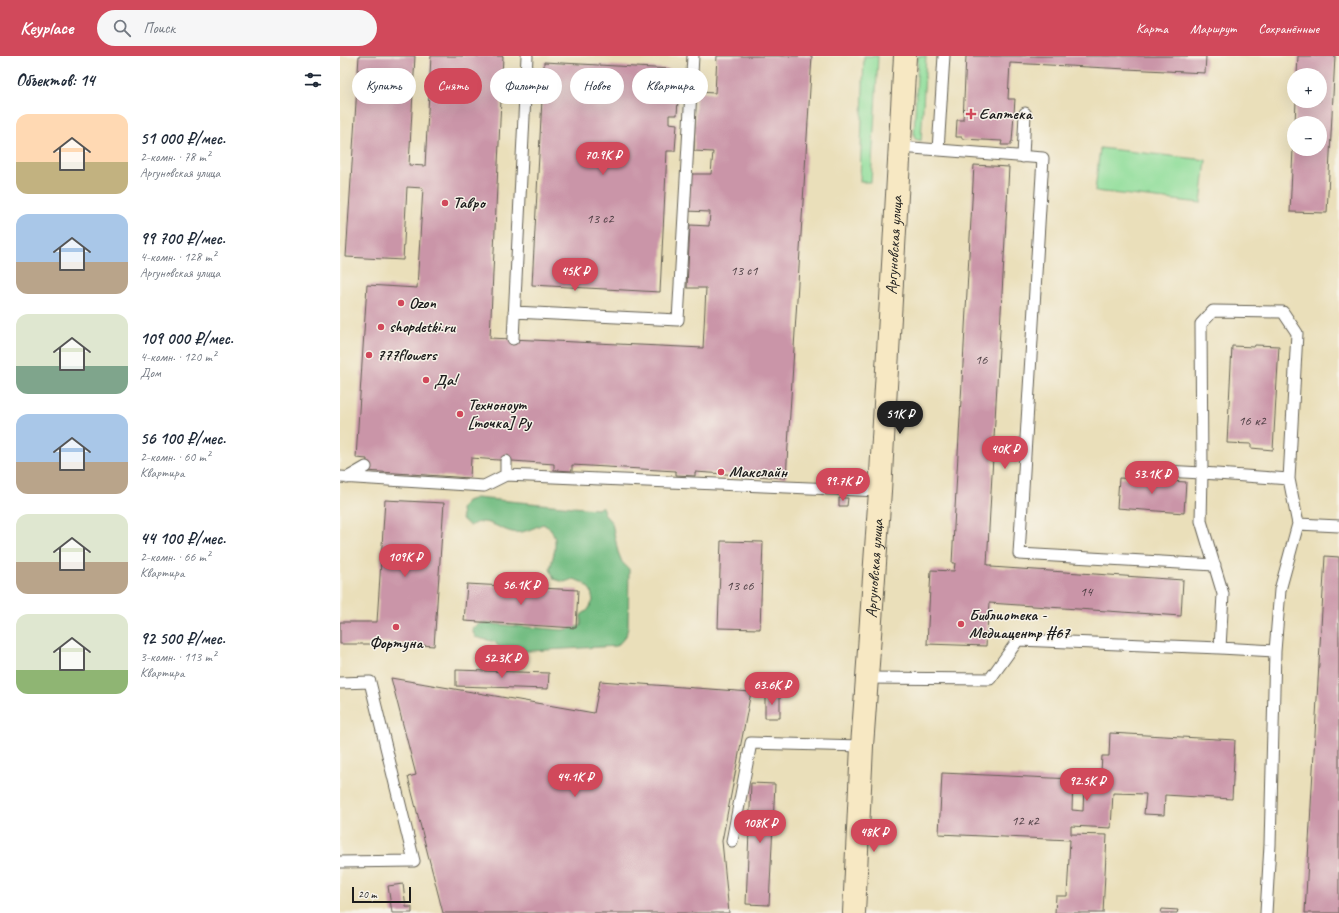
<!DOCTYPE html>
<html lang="ru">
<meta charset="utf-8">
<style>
body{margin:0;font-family:Caveat,sans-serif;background:#f6f6f7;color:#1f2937;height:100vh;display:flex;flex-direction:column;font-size:15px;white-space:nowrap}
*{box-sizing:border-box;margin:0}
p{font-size:13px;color:#747a83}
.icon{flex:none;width:22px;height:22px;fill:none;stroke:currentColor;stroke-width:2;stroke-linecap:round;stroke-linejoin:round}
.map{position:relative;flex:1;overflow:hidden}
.panel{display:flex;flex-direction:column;background:#fff;width:340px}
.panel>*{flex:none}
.hud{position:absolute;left:12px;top:12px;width:380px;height:36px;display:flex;gap:8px}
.controls{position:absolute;left:947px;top:12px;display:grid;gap:8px}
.controls a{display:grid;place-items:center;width:40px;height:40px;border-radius:50%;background:#fff;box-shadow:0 4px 16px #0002;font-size:20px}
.scale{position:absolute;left:12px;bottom:10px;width:59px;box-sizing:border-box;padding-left:4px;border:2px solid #1c1c1c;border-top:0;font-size:11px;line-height:14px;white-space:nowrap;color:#1c1c1c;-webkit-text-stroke:3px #f7f3e8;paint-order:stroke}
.price{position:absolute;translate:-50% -34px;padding:0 9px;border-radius:14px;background:#d1495b;color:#fff;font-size:13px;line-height:26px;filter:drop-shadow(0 1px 2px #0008)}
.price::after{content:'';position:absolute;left:50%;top:24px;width:12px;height:9px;margin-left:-6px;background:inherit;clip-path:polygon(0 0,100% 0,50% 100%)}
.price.on{background:#222;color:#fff}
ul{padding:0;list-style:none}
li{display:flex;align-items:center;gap:12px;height:100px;padding:0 16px}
li span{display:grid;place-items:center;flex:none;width:112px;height:80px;border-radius:12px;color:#555}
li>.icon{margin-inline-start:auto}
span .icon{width:48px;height:48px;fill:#fffc;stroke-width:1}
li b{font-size:17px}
h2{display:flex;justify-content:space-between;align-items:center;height:48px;padding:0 16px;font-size:17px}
.tag{padding:0 14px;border-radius:18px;background:#fff;box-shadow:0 4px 16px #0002;font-size:14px;line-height:36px}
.tag.on{background:#d1495b;color:#fff}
header{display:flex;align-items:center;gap:24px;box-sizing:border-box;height:56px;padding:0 20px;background:#d1495b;color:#fff}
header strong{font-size:19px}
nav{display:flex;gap:22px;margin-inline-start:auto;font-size:14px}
.search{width:280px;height:36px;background:#f6f6f7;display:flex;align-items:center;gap:10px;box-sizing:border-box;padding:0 14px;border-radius:22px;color:#747a83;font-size:15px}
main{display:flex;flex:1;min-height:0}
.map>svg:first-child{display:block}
.green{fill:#92de9b;stroke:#577d5c}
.forest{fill:#75bd83;stroke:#486c50}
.building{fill:#ca95a8}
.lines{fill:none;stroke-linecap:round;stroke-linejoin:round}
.lane-casing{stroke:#646053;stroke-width:13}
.secondary-casing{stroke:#646053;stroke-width:24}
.lane{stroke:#fff;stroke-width:11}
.secondary{stroke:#f7e8c3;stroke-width:22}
.poi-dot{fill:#d1495b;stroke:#f7f3e8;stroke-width:1.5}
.labels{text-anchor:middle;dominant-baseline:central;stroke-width:3;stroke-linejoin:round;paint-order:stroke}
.number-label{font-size:14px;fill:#483a3f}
.poi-label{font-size:16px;font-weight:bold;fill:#1c1c1c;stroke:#f7f3e8;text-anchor:start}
.street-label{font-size:16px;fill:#1c1c1c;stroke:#f7f3e8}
</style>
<header>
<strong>Keyplace</strong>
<div class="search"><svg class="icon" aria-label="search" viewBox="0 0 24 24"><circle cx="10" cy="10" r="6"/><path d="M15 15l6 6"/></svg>Поиск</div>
<nav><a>Карта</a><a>Маршрут</a><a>Сохранённые</a></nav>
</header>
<main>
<section class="panel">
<h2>Объектов: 14<svg class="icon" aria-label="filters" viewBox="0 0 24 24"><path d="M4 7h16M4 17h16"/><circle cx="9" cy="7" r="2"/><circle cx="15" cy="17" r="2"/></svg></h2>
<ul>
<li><span style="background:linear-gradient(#ffd9b3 60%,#c2b280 0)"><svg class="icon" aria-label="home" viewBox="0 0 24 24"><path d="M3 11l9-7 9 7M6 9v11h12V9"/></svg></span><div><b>51 000 ₽/мес.</b><p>2-комн. · 78 m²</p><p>Аргуновская улица</p></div></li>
<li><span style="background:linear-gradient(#a9c7e8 60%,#b9a48a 0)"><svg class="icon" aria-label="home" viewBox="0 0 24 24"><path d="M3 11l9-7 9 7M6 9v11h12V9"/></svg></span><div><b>99 700 ₽/мес.</b><p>4-комн. · 128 m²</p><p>Аргуновская улица</p></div></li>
<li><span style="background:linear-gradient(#dfe7d0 65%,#7fa58c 0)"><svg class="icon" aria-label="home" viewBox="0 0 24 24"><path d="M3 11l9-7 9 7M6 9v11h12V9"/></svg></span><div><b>109 000 ₽/мес.</b><p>4-комн. · 120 m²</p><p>Дом</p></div></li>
<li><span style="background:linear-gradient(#a9c7e8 60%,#b9a48a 0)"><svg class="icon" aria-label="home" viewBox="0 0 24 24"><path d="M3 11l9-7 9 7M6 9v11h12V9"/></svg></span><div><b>56 100 ₽/мес.</b><p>2-комн. · 60 m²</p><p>Квартира</p></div></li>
<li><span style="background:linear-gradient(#dfe7d0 60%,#b9a48a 0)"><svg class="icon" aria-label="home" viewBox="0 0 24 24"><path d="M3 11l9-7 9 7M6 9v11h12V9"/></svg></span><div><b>44 100 ₽/мес.</b><p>2-комн. · 66 m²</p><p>Квартира</p></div></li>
<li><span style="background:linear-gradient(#dfe7d0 70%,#8fb573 0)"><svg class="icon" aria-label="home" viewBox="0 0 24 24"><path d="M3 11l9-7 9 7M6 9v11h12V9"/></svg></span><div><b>92 500 ₽/мес.</b><p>3-комн. · 113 m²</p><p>Квартира</p></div></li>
</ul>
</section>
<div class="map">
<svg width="999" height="857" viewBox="0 0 999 857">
<rect width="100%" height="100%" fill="#f7f3e8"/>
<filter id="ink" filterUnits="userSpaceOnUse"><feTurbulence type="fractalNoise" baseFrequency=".025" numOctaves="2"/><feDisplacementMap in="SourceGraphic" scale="8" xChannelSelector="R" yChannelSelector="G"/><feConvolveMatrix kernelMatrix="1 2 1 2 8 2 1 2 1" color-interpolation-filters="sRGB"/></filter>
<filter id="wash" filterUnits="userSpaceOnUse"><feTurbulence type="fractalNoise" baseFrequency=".012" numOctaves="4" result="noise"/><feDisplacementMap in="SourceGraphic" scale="16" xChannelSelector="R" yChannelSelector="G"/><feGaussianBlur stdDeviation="0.9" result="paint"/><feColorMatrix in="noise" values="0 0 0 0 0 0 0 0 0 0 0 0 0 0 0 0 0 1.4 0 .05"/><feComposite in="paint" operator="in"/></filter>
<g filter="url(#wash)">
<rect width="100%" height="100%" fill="#eadfba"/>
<!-- green -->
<path class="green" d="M 524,0 L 538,0 L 531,126 L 520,126 Z
M 578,0 L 586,0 L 581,85 L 575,83 L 574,79 Z
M 760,92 L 866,104 L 861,147 L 755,135 Z"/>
<!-- forest -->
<path class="forest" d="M 136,442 L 244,452 L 258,453 L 262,450 L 265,459 L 272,467 L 278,496 L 282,506 L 289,513 L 288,571 L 286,580 L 277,590 L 189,595 L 161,594 L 155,586 L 135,581 L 132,572 L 141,567 L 223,574 L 241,570 L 241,559 L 248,554 L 253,545 L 251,535 L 244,527 L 234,523 L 224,526 L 214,523 L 210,513 L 215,493 L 215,483 L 211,473 L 203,468 C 193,472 183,478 172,476 C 156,472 146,460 130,470 L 122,463 L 121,453 L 127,445 Z"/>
<g id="blocks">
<!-- building -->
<path class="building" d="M 19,0 L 75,0 L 69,109 L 85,110 L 91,0 L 163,0 L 150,282 L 363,292 L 366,232 L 347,232 L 350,169 L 369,170 L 370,156 L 346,155 L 348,118 L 371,118 L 373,96 L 354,95 L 356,36 L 375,37 L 377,0 L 472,0 L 446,422 L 355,416 L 355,420 L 336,419 L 336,415 L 232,409 L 232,415 L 214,414 L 214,408 L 131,402 L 130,422 L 26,415 L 27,403 L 16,402 L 27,229 L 77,232 L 83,132 L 67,131 L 63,204 L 6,201 Z
M 626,0 L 866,0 L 865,17 L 670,7 L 668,43 L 675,43 L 672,86 L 671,86 L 671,89 L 661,89 L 662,85 L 622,83 L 622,81 L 616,81 L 617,64 L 623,64 Z
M 958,0 L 995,0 L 987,157 L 950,156 L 953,93 L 980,93 L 980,67 L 955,67 L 956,45 L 980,45 L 980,19 L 957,19 Z
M 204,6 L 331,13 L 331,29 L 339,30 L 337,59 L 329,59 L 329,67 L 337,68 L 335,95 L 327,95 L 320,236 L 192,229 Z
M 634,109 L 669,111 L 647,509 L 651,509 L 651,511 L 843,524 L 841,560 L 649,547 L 646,590 L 587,588 L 591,514 L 614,515 L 615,507 L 612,507 Z
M 915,289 L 939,290 L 933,394 L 911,392 L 911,388 L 887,387 L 892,290 L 914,291 Z
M 779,422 L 846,426 L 844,457 L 777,452 Z
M 499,442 L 508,442 L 507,450 L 499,450 Z
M 45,444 L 104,447 L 94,590 L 40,586 L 40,588 L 0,588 L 0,566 L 37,566 Z
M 381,485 L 423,486 L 420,573 L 378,572 Z
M 985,500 L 999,501 L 999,857 L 965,857 Z
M 127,528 L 238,534 L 236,572 L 124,565 Z
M 116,614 L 209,617 L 208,633 L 116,630 Z
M 51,622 L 254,657 L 260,625 L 411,636 L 382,785 L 389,857 L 103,857 L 68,721 L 76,719 Z
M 425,637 L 440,637 L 440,662 L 425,662 Z
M 770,677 L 895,684 L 892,743 L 825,739 L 824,759 L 804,758 L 806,738 L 773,737 L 771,772 L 731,770 L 731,778 L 767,779 L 763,857 L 715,857 L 716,840 L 727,840 L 730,784 L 599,778 L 602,717 L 733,723 L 732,754 L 743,755 L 744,730 L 760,731 L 762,700 L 769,700 Z
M 411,727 L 435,728 L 429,849 L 406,848 Z
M 63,828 L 66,851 L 72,851 L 72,857 L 52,857 L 48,830 Z
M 822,853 L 838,854 L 837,857 L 821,857 Z"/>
</g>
</g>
<g filter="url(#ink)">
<use href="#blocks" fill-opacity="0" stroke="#646053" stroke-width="1"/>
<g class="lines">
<defs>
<path id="lane" d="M 560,91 L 703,102 L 679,498 L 875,509
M 598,94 L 604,0
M 683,101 L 685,57
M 174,256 L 338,264 L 353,0
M 173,283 L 187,0
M 166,419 L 166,405
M 0,421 L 144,430 L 166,419 L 540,435
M 7,422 L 26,411
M 958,468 L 999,470
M 880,592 L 935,595
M 527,622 L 650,623 L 678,584 L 880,592 L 883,538 L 861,465 L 862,417 L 806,414
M 0,627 L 30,626 L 74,805 L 0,806
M 392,785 L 411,687 L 522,690
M 926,857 L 930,789 L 935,595 L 940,534 L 958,468 L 949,423 L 957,277 L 943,256 L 873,255 L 861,268 L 862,417 L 949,423"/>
<g id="secondary">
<path id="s1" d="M 514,857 L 522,690 L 527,622 L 540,435 L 565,0"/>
</g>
</defs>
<!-- lane casing -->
<use href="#lane" class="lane-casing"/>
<!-- secondary casing -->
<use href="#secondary" class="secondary-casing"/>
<!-- lane -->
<use href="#lane" class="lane"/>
<!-- secondary -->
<use href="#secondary" class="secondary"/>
</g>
</g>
<!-- markers -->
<g class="poi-dot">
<path d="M629 52h4v4h4v4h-4v4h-4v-4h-4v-4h4z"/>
<circle cx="105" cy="147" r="4"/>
<circle cx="61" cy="247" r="4"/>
<circle cx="41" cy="271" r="4"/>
<circle cx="29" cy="299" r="4"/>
<circle cx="86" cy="324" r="4"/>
<circle cx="120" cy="358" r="4"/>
<circle cx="381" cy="416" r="4"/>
<circle cx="621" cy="568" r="4"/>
<circle cx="56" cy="571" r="4"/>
</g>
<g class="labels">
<!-- number labels -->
<g class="number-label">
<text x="260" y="162">13 с2</text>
<text x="404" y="214">13 с1</text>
<text x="641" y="303">16</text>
<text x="912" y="364">16 к2</text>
<text x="400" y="529">13 с6</text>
<text x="746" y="535">14</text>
<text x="685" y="764">12 к2</text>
</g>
<!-- poi labels -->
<g class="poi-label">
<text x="639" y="58">Еаптека</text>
<text x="113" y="147">Тавро</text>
<text x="69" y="247">Ozon</text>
<text x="49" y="271">shopdetki.ru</text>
<text x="37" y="299">777flowers</text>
<text x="94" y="324">Да!</text>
<text x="128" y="349">Техноноут<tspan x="128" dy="18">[точка] Ру</tspan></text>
<text x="389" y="416">Макслайн</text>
<text x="629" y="559">Библиотека -<tspan x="629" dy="18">Медиацентр #67</tspan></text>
<text x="56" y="587" text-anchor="middle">Фортуна</text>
</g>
<!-- street labels -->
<g class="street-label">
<text stroke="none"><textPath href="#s1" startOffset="669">Аргуновская улица</textPath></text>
<text stroke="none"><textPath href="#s1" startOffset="345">Аргуновская улица</textPath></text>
</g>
</g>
</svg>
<div class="controls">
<a>+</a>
<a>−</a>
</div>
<div class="scale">20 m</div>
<b class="price" style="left:263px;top:120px">70.9K ₽</b>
<b class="price" style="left:235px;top:236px">45K ₽</b>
<b class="price on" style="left:560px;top:379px">51K ₽</b>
<b class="price" style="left:665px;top:414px">40K ₽</b>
<b class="price" style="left:812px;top:439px">53.1K ₽</b>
<b class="price" style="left:503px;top:446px">99.7K ₽</b>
<b class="price" style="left:65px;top:522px">109K ₽</b>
<b class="price" style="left:181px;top:550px">56.1K ₽</b>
<b class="price" style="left:162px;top:623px">52.3K ₽</b>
<b class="price" style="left:432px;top:650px">63.6K ₽</b>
<b class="price" style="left:235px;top:742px">44.1K ₽</b>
<b class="price" style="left:747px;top:746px">92.5K ₽</b>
<b class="price" style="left:420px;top:788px">108K ₽</b>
<b class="price" style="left:534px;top:797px">48K ₽</b>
<div class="hud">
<a class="tag">Купить</a>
<a class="tag on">Снять</a>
<a class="tag">Фильтры</a>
<a class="tag">Новое</a>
<a class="tag">Квартира</a>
</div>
</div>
</main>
